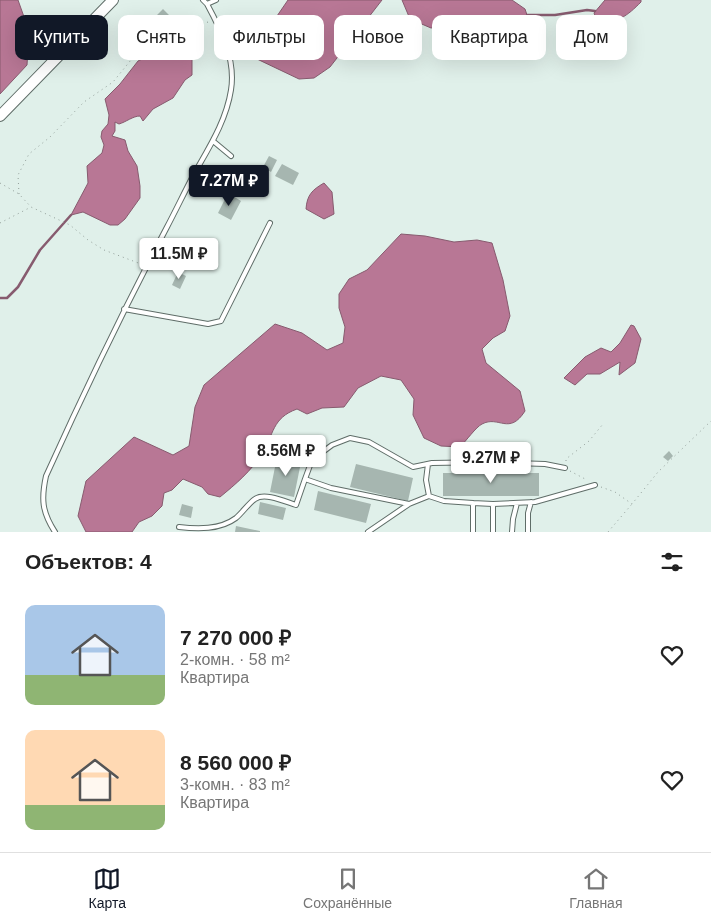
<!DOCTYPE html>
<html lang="ru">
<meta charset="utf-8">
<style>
body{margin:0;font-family:Arial,sans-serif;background:#f6f6f6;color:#222;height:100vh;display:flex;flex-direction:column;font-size:19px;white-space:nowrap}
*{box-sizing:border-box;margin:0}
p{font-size:16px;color:#767676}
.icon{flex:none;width:28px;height:28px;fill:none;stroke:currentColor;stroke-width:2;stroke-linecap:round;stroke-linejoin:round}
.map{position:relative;height:532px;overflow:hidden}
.drawer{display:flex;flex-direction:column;background:#fff;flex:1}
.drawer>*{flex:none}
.hud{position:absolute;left:15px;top:15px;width:681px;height:45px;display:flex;gap:10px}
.price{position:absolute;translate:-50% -42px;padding:0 11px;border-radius:5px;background:#fff;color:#222;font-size:16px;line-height:32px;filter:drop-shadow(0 1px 2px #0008)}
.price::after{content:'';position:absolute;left:50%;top:30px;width:15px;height:11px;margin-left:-8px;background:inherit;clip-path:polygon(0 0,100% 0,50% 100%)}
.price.current{background:#111827;color:#fff}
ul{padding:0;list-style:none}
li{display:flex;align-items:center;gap:15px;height:125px;padding:0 25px}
li span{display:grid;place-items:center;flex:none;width:140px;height:100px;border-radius:10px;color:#555}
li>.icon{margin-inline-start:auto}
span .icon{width:60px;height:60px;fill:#fffc;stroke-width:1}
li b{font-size:21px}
h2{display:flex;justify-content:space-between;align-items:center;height:60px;padding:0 25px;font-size:21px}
.tag{padding:0 18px;border-radius:10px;background:#fff;box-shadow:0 5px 20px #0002;font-size:18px;line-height:45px}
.tag.current{background:#111827;color:#fff}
.dock{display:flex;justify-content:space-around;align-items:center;height:70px;border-top:1px solid #e0e0e0;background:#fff;font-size:14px;color:#767676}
.dock a{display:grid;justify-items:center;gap:2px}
.dock .current{color:#111827}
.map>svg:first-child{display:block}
.water{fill:#b87795;stroke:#875b6f}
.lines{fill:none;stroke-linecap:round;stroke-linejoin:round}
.stream{stroke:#875b6f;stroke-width:2.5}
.building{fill:#a6b6b0}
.lane-casing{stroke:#5f6d68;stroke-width:6}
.secondary-casing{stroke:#5f6d68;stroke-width:12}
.path{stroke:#929e99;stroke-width:1;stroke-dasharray:1 4;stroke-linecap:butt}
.lane{stroke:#fff;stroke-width:4}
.secondary{stroke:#fff;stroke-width:10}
</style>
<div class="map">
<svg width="711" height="532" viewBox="0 0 711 532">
<rect width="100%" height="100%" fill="#e0f0ea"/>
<!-- water -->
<path class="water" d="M 0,0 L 18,0 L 29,31 L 27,65 L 0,94 Z
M 288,0 L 382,0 L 330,67 L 314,78 L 299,79 L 257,59 L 253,51 Z
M 402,0 L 512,0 L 525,9 L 527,15 L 521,20 L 520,25 C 498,34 494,26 476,16 L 453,24 L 431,28 L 410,19 Z
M 605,0 L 641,0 L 641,2 C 628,15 616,26 596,18 L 594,13 Z
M 172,45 L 184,49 L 192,56 L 192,75 L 185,80 L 173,98 L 153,109 L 143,121 L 140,116 C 133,116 126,122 119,124 L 115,122 L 115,131 L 112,136 L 125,140 L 128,151 L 137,166 L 140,186 L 140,198 L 125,219 L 118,225 L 110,225 L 83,212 L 71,215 L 88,183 L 87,166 L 102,153 L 104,145 L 101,137 L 102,131 L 108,124 L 109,115 L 105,99 L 120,84 L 138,61 Z
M 324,183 L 332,192 L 334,214 L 324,219 L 306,209 C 307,195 312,190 324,183 Z
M 401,234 L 425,236 L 454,242 L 477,240 L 492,243 L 503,280 L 510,316 L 505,331 L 493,338 L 482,349 L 486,363 L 520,391 L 525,411 C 509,436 499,415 482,424 C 476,427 466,441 460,447 L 441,446 L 424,438 L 413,415 L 414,399 L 401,380 L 381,376 L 358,388 L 344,407 L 322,408 L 307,414 L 297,409 C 272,418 274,434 262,454 C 251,471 236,484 220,497 L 208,494 L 202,487 L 183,479 L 172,490 L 164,493 L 162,506 L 152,516 L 139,522 L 132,532 L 86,532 L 78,516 L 86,481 L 134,437 L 173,455 L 189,446 L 195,407 L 204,385 L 275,324 L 302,333 L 327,350 L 343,343 L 345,327 L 339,308 L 339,294 L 349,279 L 367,270 Z
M 631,325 L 634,326 L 641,339 L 635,363 L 619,375 L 620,362 L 600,374 L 587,374 L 575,385 L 564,378 L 585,357 L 601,348 L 611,352 L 620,343 Z"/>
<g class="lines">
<!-- stream -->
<path class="stream" d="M 527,15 L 555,15 L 587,10 L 595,11
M 0,298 L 7,298 L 18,287 L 40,250 L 71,215"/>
</g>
<!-- building -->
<path class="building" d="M 163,9 L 173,19 L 166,25 L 156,16 Z
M 269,156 L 277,160 L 271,172 L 263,167 Z
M 282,164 L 299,173 L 293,185 L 275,176 Z
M 228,193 L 241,201 L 231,220 L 218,213 Z
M 178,272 L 186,276 L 180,289 L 172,285 Z
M 669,451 L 673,456 L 668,461 L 663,457 Z
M 277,457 L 301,462 L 294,497 L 270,492 Z
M 356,464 L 413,478 L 408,501 L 350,487 Z
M 443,473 L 539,473 L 539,496 L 443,496 Z
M 318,491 L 371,504 L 366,523 L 314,510 Z
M 260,502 L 286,508 L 283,520 L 258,514 Z
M 182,504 L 193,507 L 191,518 L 179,515 Z
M 236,526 L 260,531 L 260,532 L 235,532 Z"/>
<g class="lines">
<defs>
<path id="lane" d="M 207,4 L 216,0
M 213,141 L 231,156
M 124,309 L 208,324 L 221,321 L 270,223
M 428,464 L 426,480 L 429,496 L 444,501 L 473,503
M 409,504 L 331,488 L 305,479 L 312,460 L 332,445 L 350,438 L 369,442 L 413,467 L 432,463 L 490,462 L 545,464 L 565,468
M 493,504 L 535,502 L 595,485
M 179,527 C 197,529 220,530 236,518 C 242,513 249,503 255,499 C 265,492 286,502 296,505 L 305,479
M 55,532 C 42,512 41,499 46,476 C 84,392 124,309 167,227 C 176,210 184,193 193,176 C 208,149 226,122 231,90 C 236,59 221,30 207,4 L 203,0
M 368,532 L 409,504 L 429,496
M 473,532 L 473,503 L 493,504 L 493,532
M 512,532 L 513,519 L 517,503
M 528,532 L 528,513 L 531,502"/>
<path id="secondary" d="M 0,116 L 113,0"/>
</defs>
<!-- lane casing -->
<use href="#lane" class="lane-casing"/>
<!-- secondary casing -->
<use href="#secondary" class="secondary-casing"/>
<!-- path -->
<path class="path" d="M 0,183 L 19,194 L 31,207 L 70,225 L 88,240 L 104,250 L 141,264
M 19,194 L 18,175 L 29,154 L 50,137 L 84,102 L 113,82 L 131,60 L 149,44 L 163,42 C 173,28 192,24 209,22
M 0,223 L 31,207
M 566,461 L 566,459 L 589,441 L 603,424
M 570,471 L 587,480
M 601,487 L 615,492 L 632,504 L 658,472 L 711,421
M 608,532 L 632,504"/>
<!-- lane -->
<use href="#lane" class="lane"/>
<!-- secondary -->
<use href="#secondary" class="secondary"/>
</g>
</svg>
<b class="price current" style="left:229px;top:207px">7.27M ₽</b>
<b class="price" style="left:179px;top:280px">11.5M ₽</b>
<b class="price" style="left:286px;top:477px">8.56M ₽</b>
<b class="price" style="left:491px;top:484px">9.27M ₽</b>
<div class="hud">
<a class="tag current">Купить</a>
<a class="tag">Снять</a>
<a class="tag">Фильтры</a>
<a class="tag">Новое</a>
<a class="tag">Квартира</a>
<a class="tag">Дом</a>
</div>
</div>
<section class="drawer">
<h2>Объектов: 4<svg class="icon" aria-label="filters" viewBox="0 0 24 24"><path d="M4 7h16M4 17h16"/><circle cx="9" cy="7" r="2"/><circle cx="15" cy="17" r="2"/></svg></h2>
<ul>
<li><span style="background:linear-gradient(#a9c7e8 70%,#8fb573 0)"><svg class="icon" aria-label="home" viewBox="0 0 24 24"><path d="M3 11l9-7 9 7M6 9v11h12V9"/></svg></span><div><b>7 270 000 ₽</b><p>2-комн. · 58 m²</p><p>Квартира</p></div><svg class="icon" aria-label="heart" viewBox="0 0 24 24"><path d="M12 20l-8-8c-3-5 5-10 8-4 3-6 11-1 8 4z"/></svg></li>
<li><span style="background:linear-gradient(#ffd9b3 75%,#8fb573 0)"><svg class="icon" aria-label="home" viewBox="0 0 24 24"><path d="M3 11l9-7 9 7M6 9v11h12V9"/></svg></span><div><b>8 560 000 ₽</b><p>3-комн. · 83 m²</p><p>Квартира</p></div><svg class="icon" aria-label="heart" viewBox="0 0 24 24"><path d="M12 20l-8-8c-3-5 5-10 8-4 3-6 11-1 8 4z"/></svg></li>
</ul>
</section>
<nav class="dock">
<a class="current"><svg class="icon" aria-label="map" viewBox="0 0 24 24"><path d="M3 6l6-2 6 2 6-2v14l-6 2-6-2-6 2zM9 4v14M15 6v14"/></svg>Карта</a>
<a><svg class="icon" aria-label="saved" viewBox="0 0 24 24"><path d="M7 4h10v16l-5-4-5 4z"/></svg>Сохранённые</a>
<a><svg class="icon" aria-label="home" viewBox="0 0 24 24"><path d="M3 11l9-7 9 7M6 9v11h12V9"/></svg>Главная</a>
</nav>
